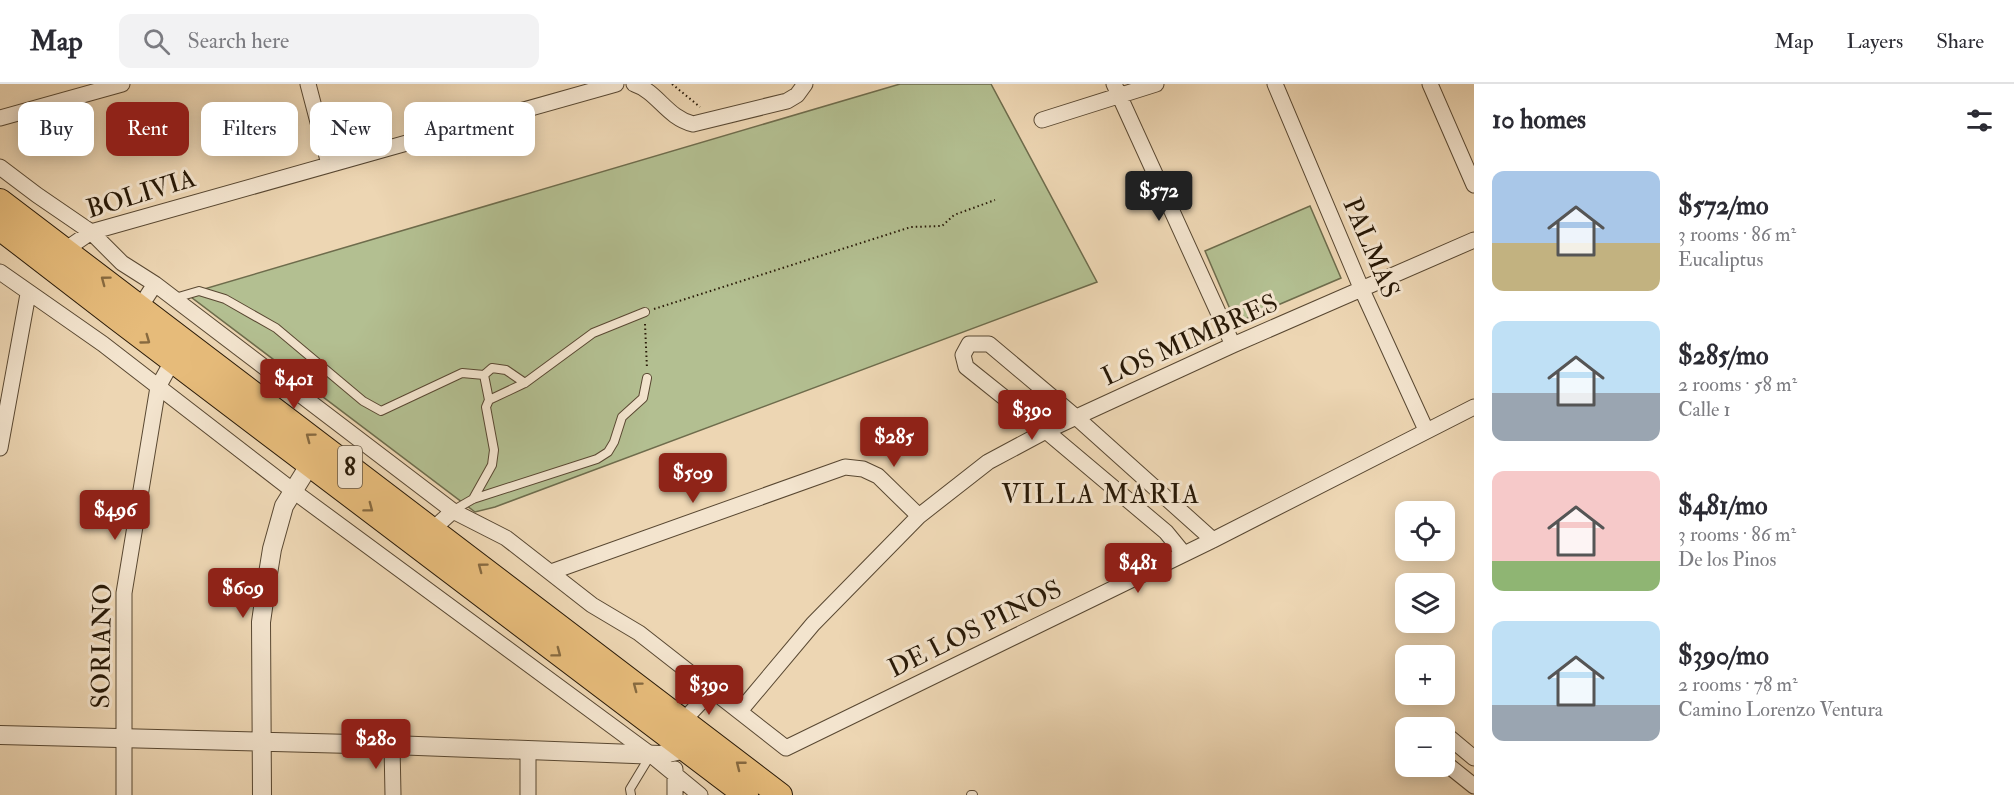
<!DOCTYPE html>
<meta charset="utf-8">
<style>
body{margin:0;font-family:"IM FELL Double Pica",serif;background:#f2f2f3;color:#2b2b33;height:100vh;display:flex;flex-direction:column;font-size:22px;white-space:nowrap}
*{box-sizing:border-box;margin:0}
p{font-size:20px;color:#7c7c81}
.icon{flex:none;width:33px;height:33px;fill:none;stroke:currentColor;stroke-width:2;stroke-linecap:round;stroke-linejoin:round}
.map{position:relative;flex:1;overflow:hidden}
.panel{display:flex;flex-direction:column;background:#fff;width:540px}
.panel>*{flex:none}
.guide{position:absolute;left:18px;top:18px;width:570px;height:54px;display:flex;gap:12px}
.buttons{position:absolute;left:1395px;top:417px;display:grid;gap:12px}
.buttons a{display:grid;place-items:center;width:60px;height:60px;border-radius:12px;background:#fff;box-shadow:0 3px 15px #0003;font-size:30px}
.price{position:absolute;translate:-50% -51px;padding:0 14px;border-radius:6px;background:#8f2418;color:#fff;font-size:20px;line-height:39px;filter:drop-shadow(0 2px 3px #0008)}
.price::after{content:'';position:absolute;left:50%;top:36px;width:18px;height:14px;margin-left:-9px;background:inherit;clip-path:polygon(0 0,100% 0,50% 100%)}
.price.current{background:#222;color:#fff}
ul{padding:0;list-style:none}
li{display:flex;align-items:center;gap:18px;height:150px;padding:0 18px}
li span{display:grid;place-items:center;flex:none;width:168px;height:120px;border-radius:12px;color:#555}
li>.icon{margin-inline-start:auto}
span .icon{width:72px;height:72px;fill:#fffc;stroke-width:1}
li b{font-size:26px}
h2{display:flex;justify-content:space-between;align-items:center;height:72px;padding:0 18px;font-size:26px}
.chip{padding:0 21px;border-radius:12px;background:#fff;box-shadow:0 3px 15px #0003;font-size:21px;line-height:54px}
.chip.current{background:#8f2418;color:#fff}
header{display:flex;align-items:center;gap:36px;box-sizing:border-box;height:84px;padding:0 30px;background:#fff;border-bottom:2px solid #e1e1e2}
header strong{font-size:28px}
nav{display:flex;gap:33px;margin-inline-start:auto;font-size:21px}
.search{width:420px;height:54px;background:#f2f2f3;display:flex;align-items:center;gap:15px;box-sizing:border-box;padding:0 21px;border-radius:12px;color:#7c7c81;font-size:22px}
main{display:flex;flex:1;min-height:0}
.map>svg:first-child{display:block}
.green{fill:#b3bf91;stroke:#6e6c4c;stroke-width:1.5}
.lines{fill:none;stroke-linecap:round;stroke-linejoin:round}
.service-casing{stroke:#594832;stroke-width:10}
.minor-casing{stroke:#594832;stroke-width:17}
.tertiary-casing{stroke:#594832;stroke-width:20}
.trunk-casing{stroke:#281907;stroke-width:26}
.path{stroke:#281907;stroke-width:2;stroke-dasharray:1.5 3;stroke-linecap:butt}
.service{stroke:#f3e4ce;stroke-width:8}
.minor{stroke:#f3e4ce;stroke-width:15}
.tertiary{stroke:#f3e4ce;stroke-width:18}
.trunk{stroke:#e6bb7a;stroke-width:24}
.oneway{stroke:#876a40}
.labels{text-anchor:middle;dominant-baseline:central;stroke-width:6;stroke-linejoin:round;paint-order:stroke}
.shield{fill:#f3e4ce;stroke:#655643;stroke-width:1.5}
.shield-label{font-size:24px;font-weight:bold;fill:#281907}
.street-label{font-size:26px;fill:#281907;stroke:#f3e4ce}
.neighbourhood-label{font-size:27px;letter-spacing:1.5px;fill:#281907;stroke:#f3e4ce}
</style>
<header>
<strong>Map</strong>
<div class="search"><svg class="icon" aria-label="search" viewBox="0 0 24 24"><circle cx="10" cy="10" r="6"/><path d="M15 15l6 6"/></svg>Search here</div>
<nav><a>Map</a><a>Layers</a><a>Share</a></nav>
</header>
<main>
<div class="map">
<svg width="1474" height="711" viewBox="0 0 1474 711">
<rect width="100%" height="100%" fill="#edd6b3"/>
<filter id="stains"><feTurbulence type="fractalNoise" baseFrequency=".00333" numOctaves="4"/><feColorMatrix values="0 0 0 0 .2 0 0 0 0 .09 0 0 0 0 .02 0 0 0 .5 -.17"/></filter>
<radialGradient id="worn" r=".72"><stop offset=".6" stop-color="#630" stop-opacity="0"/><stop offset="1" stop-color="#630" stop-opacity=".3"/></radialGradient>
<!-- green -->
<path class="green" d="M 900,0 L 991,0 L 1097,198 L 495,423 L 475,428 L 187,210 Z
M 1310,122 L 1341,194 L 1236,239 L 1205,167 Z"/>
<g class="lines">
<defs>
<path id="service" d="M 175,214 L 199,207 L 225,215 L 276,244 L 363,317 L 381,327 L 462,289 L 484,291
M 489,316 L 484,291 L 492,284 L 506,286 L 525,299
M 473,415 L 492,381 L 494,366 L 486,323 L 489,316 L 525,299 L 593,249 L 645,228
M 454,426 L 473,415 L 597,375 L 608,368 L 614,358 L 622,333 L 643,314 L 647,294
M 631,711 L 630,705 L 650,672
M 971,711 L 973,711"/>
<path id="minor" d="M 308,0 L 329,80
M 634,0 C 658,8 666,33 693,40 L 787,17 L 797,11 L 805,0
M 1114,0 L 1233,261
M 1275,0 L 1362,206 L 1426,346
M 1430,0 L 1474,101
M 0,34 L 122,0
M 1042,36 L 1156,0
M 0,83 L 37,111 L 91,148 L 122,179 L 155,200 L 140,223
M 65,166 L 91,148 L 616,0
M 0,188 L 103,260 L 292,406 L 650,670 L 700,711
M 155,200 L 453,427
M 0,364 L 28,210
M 433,445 L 453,427 L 506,454 L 592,521 L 639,549 L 786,664 L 1213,456 L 1474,323
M 1184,470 L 1166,448 L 1046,347 L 966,283 L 963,271 L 969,260 L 989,260 L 1077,334 L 1213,456
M 551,488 L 845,383 L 863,385 L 878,392 L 919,432
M 740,627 L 813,540 L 919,432 L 988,378 L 1046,347 L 1233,261 L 1474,156
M 683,637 L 712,606
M 1444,649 L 1474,674
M 392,661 L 393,711
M 1444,678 L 1474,702
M 675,685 L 675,711
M 124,711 L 124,509 L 158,303 L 173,276
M 528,711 L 528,667"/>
<path id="tertiary" d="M 0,651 L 392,661 L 660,671 L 685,665
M 262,711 L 261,538 L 267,496 L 272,465 L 284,422 L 310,380"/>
<path id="trunk" d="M 0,117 L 780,711
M 0,144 L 118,235 L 746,711"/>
</defs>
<!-- service casing -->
<use href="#service" class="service-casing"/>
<!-- minor casing -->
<use href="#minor" class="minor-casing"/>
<!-- tertiary casing -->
<use href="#tertiary" class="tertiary-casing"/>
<!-- trunk casing -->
<use href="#trunk" class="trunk-casing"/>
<!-- path -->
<path class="path" d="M 672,0 L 700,23
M 654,225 L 911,143 L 942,142 L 954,131 L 995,116
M 645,240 L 647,285"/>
<!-- service -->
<use href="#service" class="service"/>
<!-- minor -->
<use href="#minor" class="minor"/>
<!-- tertiary -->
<use href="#tertiary" class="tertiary"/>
<!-- trunk -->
<use href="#trunk" class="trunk"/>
</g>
<!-- one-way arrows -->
<defs><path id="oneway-chevron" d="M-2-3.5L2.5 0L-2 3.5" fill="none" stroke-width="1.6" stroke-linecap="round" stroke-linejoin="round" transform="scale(1.5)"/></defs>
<g class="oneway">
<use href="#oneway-chevron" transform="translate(105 196) rotate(-143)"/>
<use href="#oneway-chevron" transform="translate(146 256) rotate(36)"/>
<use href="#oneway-chevron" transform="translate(310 353) rotate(-143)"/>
<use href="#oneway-chevron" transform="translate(369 424) rotate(37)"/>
<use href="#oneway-chevron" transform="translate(482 483) rotate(-143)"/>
<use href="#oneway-chevron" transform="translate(557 569) rotate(37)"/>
<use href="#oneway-chevron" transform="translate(637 602) rotate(-143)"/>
<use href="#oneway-chevron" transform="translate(740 681) rotate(-142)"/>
</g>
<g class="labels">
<!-- shield labels -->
<rect class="shield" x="338" y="362" width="24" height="42" rx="4.5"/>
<g class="shield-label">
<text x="350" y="383">8</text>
</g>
<!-- street labels -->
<g class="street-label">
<text transform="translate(141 110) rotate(-17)">BOLIVIA</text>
<text transform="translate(1371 164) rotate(67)">PALMAS</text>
<text transform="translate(1190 256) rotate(-24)">LOS MIMBRES</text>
<text transform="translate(975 545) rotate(-26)">DE LOS PINOS</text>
<text transform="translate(102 562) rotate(-89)">SORIANO</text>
</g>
<!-- neighbourhood labels -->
<g class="neighbourhood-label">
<text x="1101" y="410">VILLA MARIA</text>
</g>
</g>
<rect width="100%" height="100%" filter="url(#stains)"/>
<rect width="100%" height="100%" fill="url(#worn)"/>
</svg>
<div class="buttons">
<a><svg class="icon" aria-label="locate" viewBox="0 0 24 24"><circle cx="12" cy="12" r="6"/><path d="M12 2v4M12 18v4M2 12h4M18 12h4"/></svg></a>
<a><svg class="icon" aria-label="layers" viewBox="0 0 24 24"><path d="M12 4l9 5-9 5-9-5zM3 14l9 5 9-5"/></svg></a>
<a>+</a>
<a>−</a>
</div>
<b class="price current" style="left:1159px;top:138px">$572</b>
<b class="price" style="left:294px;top:326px">$401</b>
<b class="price" style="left:1032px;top:357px">$390</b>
<b class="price" style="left:894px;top:384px">$285</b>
<b class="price" style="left:693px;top:420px">$509</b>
<b class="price" style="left:115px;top:457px">$496</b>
<b class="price" style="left:1138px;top:510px">$481</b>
<b class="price" style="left:243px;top:535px">$609</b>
<b class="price" style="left:709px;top:632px">$390</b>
<b class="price" style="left:376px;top:686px">$280</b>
<div class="guide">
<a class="chip">Buy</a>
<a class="chip current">Rent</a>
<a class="chip">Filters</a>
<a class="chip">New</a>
<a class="chip">Apartment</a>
</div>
</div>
<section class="panel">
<h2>10 homes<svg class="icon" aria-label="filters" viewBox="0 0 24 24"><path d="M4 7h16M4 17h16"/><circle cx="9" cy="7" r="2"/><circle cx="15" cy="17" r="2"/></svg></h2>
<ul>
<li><span style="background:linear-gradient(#a9c7e8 60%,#c2b280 0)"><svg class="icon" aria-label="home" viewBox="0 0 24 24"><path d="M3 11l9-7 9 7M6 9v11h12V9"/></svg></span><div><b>$572/mo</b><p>3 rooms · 86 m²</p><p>Eucaliptus</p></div></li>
<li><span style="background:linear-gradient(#bfe0f5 60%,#9aa5b1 0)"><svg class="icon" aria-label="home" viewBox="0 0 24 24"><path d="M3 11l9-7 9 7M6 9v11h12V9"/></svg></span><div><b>$285/mo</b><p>2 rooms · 58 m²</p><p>Calle 1</p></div></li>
<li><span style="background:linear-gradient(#f6c9c9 75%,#8fb573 0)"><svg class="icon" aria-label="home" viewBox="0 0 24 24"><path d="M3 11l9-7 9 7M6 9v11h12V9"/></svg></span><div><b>$481/mo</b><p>3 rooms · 86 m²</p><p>De los Pinos</p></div></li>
<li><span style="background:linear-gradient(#bfe0f5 70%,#9aa5b1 0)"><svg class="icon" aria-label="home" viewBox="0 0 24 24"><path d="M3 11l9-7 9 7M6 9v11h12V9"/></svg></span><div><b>$390/mo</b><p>2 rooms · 78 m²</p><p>Camino Lorenzo Ventura</p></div></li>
</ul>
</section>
</main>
